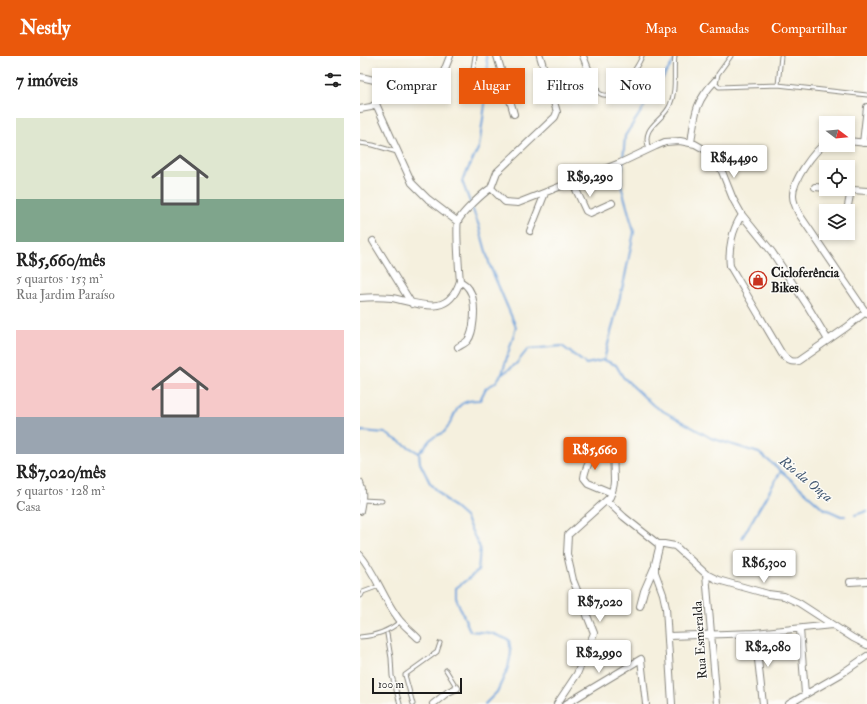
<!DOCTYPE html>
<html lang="pt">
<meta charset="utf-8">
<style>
body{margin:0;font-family:"IM FELL Double Pica",serif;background:#f2f2f2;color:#222;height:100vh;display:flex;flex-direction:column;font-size:15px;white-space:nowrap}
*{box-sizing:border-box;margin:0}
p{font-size:13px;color:#767676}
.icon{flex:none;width:22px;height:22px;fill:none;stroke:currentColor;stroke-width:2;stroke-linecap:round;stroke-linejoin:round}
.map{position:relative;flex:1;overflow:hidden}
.side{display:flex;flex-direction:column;background:#fff;width:360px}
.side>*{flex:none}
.guide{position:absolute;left:12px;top:12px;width:380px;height:36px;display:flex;gap:8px}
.needle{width:26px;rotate:106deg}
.controls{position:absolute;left:459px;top:60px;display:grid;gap:8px}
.controls a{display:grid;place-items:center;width:36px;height:36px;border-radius:0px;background:#fff;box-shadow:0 2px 6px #0003;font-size:20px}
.scale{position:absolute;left:12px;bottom:10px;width:90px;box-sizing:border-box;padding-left:4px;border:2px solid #1c1c1c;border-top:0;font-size:11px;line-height:14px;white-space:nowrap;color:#1c1c1c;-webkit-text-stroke:3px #fdfcf7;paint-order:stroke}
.price{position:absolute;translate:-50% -34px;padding:0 9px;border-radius:4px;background:#fff;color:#222;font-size:13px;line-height:26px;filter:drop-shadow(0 1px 2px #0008)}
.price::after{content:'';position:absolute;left:50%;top:24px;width:12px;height:9px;margin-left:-6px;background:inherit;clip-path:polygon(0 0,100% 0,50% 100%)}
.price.current{background:#ea580c;color:#fff}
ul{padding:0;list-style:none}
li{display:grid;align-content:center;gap:8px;height:212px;padding:0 16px}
li span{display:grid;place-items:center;height:124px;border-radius:0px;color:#555}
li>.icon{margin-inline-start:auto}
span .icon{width:72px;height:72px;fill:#fffc;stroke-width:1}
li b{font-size:17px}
h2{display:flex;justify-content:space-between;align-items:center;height:48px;padding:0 16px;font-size:17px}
.pill{padding:0 14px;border-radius:0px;background:#fff;box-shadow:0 2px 6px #0003;font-size:14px;line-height:36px}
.pill.current{background:#ea580c;color:#fff}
header{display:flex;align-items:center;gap:24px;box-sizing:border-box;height:56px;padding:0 20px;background:#ea580c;color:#fff}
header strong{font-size:19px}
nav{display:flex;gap:22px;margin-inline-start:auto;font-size:14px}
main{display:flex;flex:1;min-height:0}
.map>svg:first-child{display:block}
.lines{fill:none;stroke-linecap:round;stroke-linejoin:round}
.stream{stroke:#70a2db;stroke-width:2}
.lane-casing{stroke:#88867d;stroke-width:5}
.street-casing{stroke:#88867d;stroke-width:8}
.lane{stroke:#fff;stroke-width:3}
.street{stroke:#fff;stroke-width:6}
.labels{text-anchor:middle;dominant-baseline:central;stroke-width:3;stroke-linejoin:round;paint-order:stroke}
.poi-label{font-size:13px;font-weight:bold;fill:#1c1c1c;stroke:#fdfcf7;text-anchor:start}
.street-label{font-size:13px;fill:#1c1c1c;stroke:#fdfcf7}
.water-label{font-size:14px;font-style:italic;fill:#425872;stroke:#fdfcf7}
</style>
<header>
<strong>Nestly</strong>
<nav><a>Mapa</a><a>Camadas</a><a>Compartilhar</a></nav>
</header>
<main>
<section class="side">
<h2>7 imóveis<svg class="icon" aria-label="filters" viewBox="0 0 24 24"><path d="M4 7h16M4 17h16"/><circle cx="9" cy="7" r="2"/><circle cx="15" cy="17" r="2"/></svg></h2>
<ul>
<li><span style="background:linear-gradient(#dfe7d0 65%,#7fa58c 0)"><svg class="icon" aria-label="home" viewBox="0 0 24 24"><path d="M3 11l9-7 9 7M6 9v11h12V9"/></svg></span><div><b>R$5,660/mês</b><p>5 quartos · 153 m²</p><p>Rua Jardim Paraíso</p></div></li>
<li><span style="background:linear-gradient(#f6c9c9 70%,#9aa5b1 0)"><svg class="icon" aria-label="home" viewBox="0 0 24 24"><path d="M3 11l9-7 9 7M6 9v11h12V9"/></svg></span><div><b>R$7,020/mês</b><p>5 quartos · 128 m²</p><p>Casa</p></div></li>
</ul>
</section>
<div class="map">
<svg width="507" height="648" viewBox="0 0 507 648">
<rect width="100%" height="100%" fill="#fdfcf7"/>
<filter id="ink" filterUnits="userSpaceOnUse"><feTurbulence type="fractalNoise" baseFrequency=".025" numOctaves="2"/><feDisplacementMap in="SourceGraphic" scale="8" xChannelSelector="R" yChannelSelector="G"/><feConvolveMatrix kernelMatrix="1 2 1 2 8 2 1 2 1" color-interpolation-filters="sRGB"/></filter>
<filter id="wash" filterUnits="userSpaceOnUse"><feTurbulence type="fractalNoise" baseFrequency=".012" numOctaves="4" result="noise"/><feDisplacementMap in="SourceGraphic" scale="16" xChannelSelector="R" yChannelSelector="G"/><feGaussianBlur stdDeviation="0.9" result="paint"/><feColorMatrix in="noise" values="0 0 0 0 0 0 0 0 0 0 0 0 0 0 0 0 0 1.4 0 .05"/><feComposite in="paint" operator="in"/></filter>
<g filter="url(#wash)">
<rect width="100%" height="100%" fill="#f5f0de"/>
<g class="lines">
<!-- stream -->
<path class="stream" d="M 126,0 L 129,20 L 119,91 L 102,125 L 119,170 L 130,210 L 156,271 L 142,318
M 244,304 L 264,225 L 274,176 L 261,129 L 265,80 L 317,0
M 244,304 L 256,309 L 263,321 L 294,350 L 351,382 L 399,397 L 418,412 L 463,452 L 481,460 L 485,460
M 0,376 L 2,375 L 25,377 L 59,397
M 495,459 L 507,455
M 382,482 L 421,415
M 125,648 L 137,636 L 148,612 L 151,597 L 149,584 L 131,577 L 110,575 L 96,542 L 96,532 L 118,515 L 120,492 L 105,461 L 88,446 L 70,427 L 60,407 L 59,397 C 64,393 67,386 71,383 C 75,379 82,379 85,375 C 99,357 92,344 120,344 L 126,332 L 135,327 L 141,319 L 156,308 L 168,293 L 202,290 L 226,308 L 244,304"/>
</g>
</g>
<g filter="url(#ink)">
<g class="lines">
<defs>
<path id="lane" d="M 371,0 L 358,18 L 356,28 L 359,31 L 418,29 L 507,39
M 111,26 L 115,0
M 418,29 L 421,0
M 236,33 C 249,55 278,12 282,0
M 0,87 L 13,89 L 37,96
M 289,93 C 280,70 303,66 310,49 C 317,34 313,16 315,0
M 2,444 L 22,445
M 0,540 L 1,540 L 3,536 L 19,530
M 27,578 L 31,602 L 32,620 L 40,648
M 0,581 C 16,580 29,575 41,565
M 86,614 L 97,632
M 53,648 L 45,619 L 77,596 L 80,587"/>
<path id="street" d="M 137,0 L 154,58
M 223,0 L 236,33
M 0,21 C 18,24 60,38 77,33 L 90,0
M 16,48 L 52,127 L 68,143 L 98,166
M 0,53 L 11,51 L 16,48 L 25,26
M 488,85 L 507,87
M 331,87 C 335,59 334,47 355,25
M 466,87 C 454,95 432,125 433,140 C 433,146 436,152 439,158 L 507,258
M 503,87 L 507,51
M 212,125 L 226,155 L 230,157 L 252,147
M 455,131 L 466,132
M 131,132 L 145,146 L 158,147 L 260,107 L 296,90 L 305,86 L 320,85 L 335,88 L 349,96 L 353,100 L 361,113 L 373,143 L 382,159 C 372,173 368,194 370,210 L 422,298 C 427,304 431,307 438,305 L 487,271 L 507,255
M 131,132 L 137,116 L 195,61 L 197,56 L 180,0
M 479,133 L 507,135
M 487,155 L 491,134
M 382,159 L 412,196 L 447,249 L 468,284
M 170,175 L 185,137
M 13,185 L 52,248
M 0,242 C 10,241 21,241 32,242 C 59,247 88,263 100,225 C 99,215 96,171 98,165 C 102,157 123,137 131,132
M 98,291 C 101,289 106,287 108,284 C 114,276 115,254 113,244 C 112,236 107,229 100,225
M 0,427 C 4,436 2,445 0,455
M 247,445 L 264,461 L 298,488 L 299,492 L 295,508 L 295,516 L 303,538 L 306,552 L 312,648
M 298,488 L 304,488 L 315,490 L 346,518 L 358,524 L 408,538 L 424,540 L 439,547 L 493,582 L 507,589
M 0,499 C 16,518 23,542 38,562 C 43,569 51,575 58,582
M 346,518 L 357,648
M 490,526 L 507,525
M 280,550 L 284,535 L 294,512
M 440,573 L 445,638
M 395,577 L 403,648
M 309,580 L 395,577 L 472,569
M 73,648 L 88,636 L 97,632
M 197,648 L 217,618 L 234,577 L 213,524 L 207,498 L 208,479 L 250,441 C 252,436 254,431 254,425 L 253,389 C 248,390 244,391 240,393 C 232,399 225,412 224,422 L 228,427 L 252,437
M 206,648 L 281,603 L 286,648
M 429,648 L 481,618 L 507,600"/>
</defs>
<!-- lane casing -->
<use href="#lane" class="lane-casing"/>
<!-- street casing -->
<use href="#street" class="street-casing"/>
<!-- lane -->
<use href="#lane" class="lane"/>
<!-- street -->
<use href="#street" class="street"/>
</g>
</g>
<!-- icons -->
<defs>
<symbol id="shop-ring" viewBox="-11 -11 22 22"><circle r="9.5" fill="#fdfcf7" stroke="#c8321e" stroke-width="1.5"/><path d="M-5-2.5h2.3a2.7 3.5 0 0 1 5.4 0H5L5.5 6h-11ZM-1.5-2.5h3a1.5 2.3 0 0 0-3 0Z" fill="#c8321e"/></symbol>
</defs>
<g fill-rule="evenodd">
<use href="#shop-ring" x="388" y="214" width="20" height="20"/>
</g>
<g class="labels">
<!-- poi labels -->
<g class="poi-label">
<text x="411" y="217">Cicloferência<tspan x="411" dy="15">Bikes</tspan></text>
</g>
<!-- street labels -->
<g class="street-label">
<text transform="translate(340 584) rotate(-94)">Rua Esmeralda</text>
</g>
<!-- water labels -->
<g class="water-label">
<text transform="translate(446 423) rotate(39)">Rio da Onça</text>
</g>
</g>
</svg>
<div class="controls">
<a><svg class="needle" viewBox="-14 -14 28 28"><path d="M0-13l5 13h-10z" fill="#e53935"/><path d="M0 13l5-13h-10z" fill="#767676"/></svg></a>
<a><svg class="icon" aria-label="locate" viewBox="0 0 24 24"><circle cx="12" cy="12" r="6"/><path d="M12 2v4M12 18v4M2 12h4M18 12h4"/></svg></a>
<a><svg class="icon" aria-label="layers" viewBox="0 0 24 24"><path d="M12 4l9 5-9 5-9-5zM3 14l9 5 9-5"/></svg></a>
</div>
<div class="scale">100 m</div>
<b class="price" style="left:374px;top:123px">R$4,490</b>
<b class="price" style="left:230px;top:142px">R$9,290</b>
<b class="price current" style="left:235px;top:415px">R$5,660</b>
<b class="price" style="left:404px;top:528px">R$6,300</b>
<b class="price" style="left:240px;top:567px">R$7,020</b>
<b class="price" style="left:408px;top:612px">R$2,080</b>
<b class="price" style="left:239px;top:618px">R$2,990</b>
<div class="guide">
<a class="pill">Comprar</a>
<a class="pill current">Alugar</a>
<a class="pill">Filtros</a>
<a class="pill">Novo</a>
</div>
</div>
</main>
